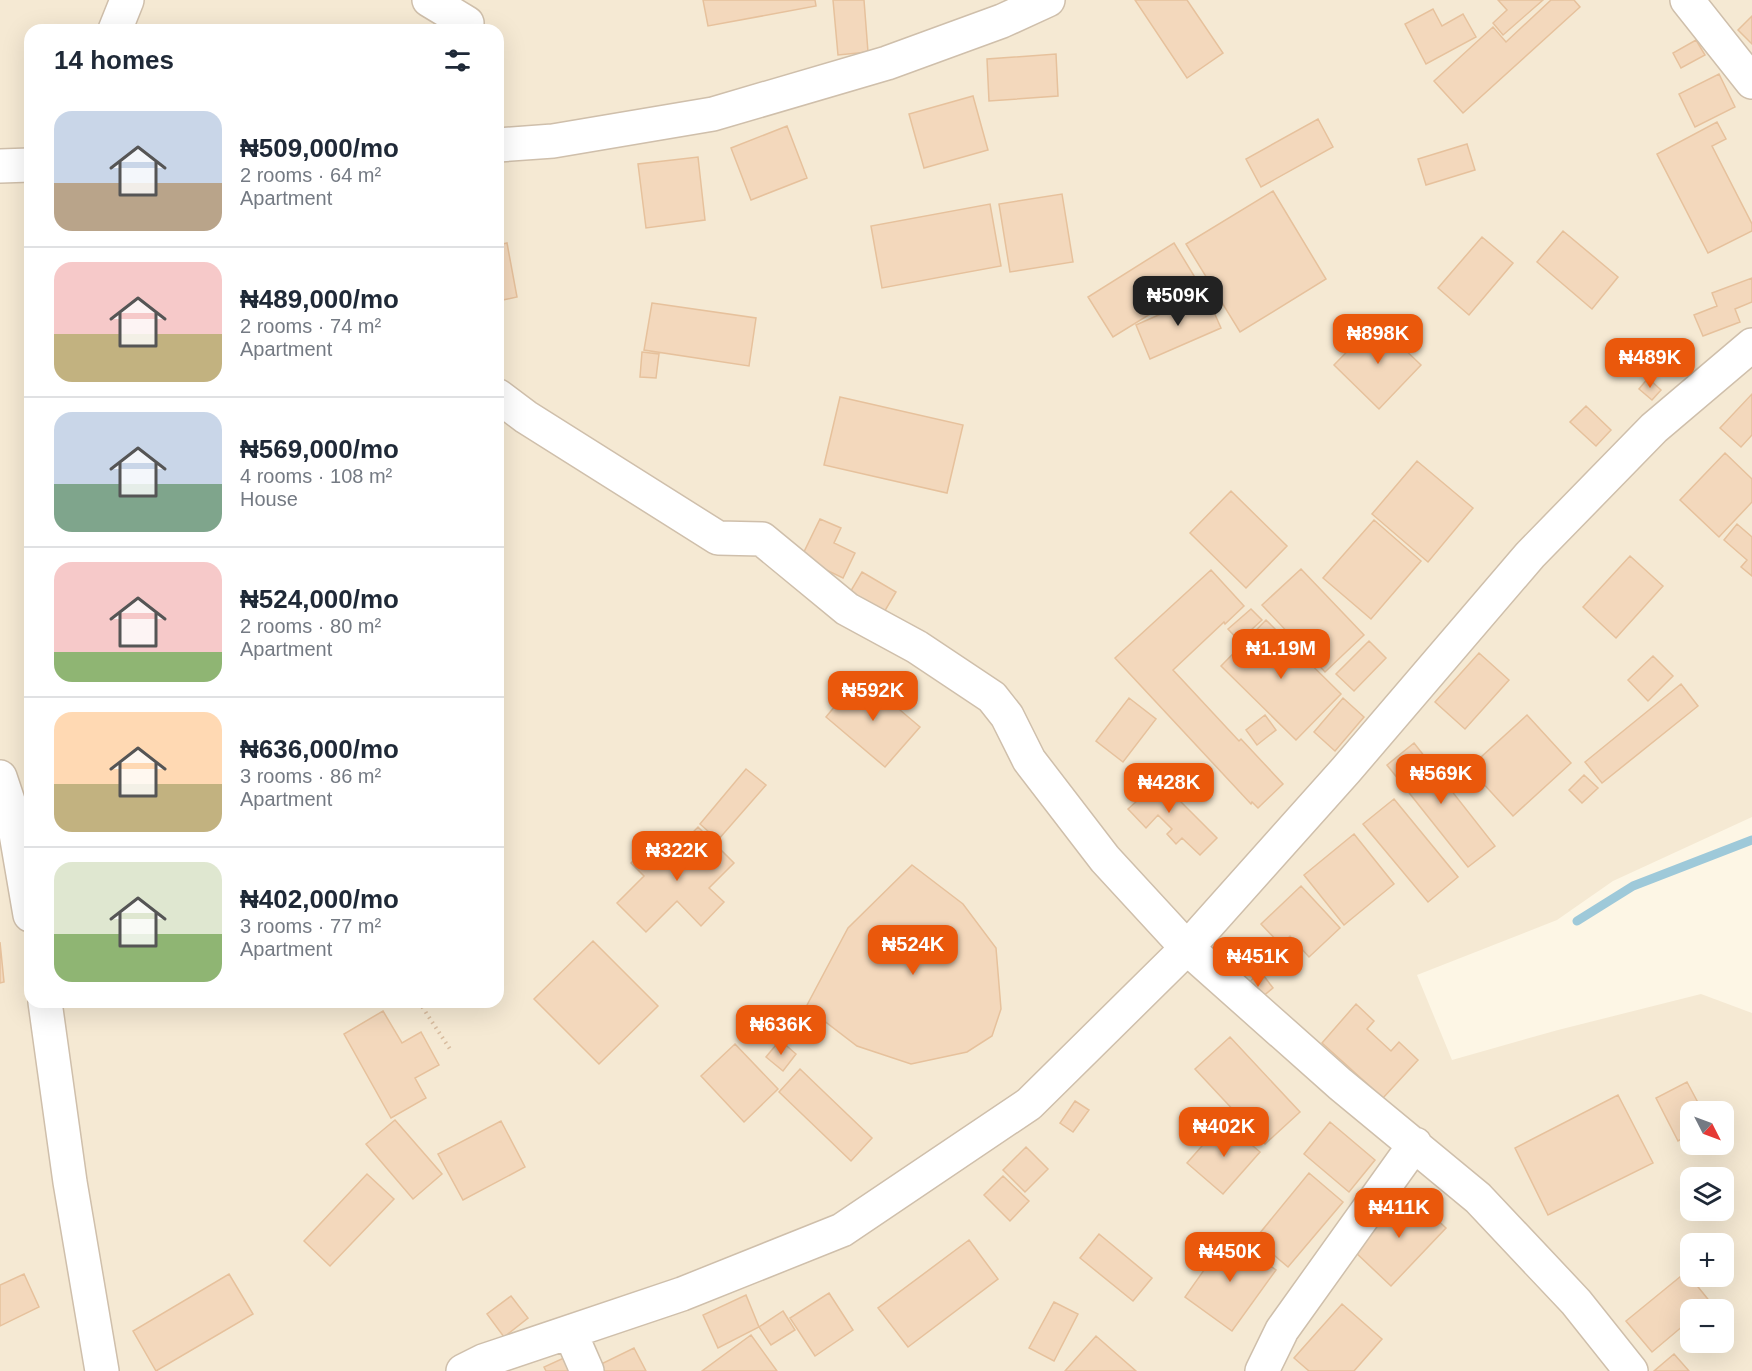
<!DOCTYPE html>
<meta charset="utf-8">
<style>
body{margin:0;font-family:Helvetica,sans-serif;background:#f2f2f3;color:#1f2937;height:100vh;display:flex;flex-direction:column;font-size:22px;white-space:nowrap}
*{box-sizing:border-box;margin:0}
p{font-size:20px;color:#747a83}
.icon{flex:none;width:33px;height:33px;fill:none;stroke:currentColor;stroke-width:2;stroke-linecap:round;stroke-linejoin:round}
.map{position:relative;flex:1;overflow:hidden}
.sheet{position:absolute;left:24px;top:24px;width:480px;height:984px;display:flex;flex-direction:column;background:#fff;border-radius:18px;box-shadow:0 6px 24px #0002}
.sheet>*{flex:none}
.needle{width:39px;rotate:132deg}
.buttons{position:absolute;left:1680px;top:1101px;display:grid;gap:12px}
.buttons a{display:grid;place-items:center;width:54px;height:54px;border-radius:12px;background:#fff;box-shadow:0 6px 24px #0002;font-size:30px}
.price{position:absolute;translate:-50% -51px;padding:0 14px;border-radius:12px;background:#ea580c;color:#fff;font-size:20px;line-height:39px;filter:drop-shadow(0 2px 3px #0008)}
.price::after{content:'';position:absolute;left:50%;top:36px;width:18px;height:14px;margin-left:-9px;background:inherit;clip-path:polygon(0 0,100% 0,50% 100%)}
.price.active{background:#222;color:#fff}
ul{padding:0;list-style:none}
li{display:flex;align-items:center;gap:18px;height:150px;padding:0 30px}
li+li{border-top:2px solid #e0e1e3}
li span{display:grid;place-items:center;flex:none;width:168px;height:120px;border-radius:18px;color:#555}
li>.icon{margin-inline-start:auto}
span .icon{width:72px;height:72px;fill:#fffc;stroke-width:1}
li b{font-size:26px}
h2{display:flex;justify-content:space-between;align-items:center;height:72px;padding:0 30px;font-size:26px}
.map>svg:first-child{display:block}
.residential{fill:#f5e9d3;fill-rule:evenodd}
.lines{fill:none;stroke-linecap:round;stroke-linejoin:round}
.stream{stroke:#9ec9d9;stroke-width:9}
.building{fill:#f3d8bc;stroke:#e6c19c;stroke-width:1.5}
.minor-casing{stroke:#cfbfab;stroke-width:36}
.path{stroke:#d8bc9f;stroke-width:4;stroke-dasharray:1.5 4.5;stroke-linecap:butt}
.minor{stroke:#fff;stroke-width:33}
</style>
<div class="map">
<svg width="1752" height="1371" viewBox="0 0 1752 1371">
<rect width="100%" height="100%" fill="#fdf6e5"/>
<!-- residential -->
<path class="residential" d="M 0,0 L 1752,0 L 1752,817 L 1613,881 L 1557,920 L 1417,975 L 1452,1060 L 1558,1030 L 1701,994 L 1752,1013 L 1752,1371 L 0,1371 ZM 30,30 L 498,30 L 498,1002 L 30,1002 ZM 1690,1112 L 1724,1112 L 1724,1144 L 1690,1144 ZM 1690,1178 L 1724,1178 L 1724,1210 L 1690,1210 ZM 1690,1244 L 1724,1244 L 1724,1276 L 1690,1276 ZM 1690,1310 L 1724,1310 L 1724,1342 L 1690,1342 Z"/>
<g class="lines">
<!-- stream -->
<path class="stream" d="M 1577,921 L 1633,886 L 1752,840"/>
</g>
<!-- building -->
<path class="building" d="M 703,0 L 815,0 L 816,6 L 708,26 Z
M 833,0 L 864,0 L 868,52 L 838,55 Z
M 1135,0 L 1187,0 L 1223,53 L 1187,78 Z
M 1498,0 L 1543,0 L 1503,35 L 1493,23 L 1507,10 Z
M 1551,0 L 1574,0 L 1580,7 L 1463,113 L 1434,81 L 1493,27 L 1506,42 Z
M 1433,9 L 1442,26 L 1463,14 L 1476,37 L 1426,64 L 1405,24 Z
M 1752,16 L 1752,44 L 1738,30 Z
M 1696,40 L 1705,55 L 1681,68 L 1673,53 Z
M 1056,54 L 1058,96 L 989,101 L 987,59 Z
M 1719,74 L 1735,107 L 1695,127 L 1679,94 Z
M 973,96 L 988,150 L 924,168 L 909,114 Z
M 1318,119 L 1333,147 L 1261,187 L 1246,159 Z
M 1717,122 L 1726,139 L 1712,146 L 1752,224 L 1752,231 L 1708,253 L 1657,154 Z
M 787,126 L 807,178 L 751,200 L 731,148 Z
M 1467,144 L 1475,170 L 1426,185 L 1418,159 Z
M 698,157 L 705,220 L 646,228 L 638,164 Z
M 1273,191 L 1326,279 L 1240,332 L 1186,244 Z
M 1062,194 L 1073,262 L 1010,272 L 999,204 Z
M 990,204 L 1001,266 L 882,288 L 871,226 Z
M 1563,231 L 1618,277 L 1592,309 L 1537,262 Z
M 1482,237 L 1513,263 L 1469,315 L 1438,288 Z
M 507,243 L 517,297 L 498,301 L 498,245 Z
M 1174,243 L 1199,284 L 1113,337 L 1088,297 Z
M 1752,278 L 1752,302 L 1735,309 L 1740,322 L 1703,336 L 1694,315 L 1717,306 L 1712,293 Z
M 1206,294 L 1221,328 L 1150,359 L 1136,325 Z
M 652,303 L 756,318 L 749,366 L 644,350 Z
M 1376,322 L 1421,365 L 1379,409 L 1334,365 Z
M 642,352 L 659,354 L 656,378 L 640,377 Z
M 1648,378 L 1661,390 L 1652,400 L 1639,389 Z
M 1752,394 L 1752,435 L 1741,447 L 1720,428 Z
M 840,397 L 963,425 L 947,493 L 824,465 Z
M 1586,406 L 1611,430 L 1596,446 L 1570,422 Z
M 1725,453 L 1752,479 L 1752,502 L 1719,537 L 1680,500 Z
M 1417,461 L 1473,508 L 1428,562 L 1372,514 Z
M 1231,491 L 1287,546 L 1246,588 L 1190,533 Z
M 820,519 L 841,528 L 834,543 L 855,553 L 843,578 L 801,558 Z
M 1374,520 L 1421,561 L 1371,619 L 1323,578 Z
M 1737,524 L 1752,537 L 1752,576 L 1741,567 L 1747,560 L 1724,540 Z
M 1630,556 L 1663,586 L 1616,638 L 1583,607 Z
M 1301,569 L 1364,635 L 1325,672 L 1262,605 Z
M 1211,570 L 1244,606 L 1225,624 L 1224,622 L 1173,670 L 1239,741 L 1241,739 L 1283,784 L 1258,808 L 1252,802 L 1251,804 L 1115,658 Z
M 862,572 L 896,592 L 883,614 L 849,594 Z
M 1251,609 L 1262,620 L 1239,641 L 1228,629 Z
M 1266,620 L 1341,694 L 1296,740 L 1221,666 Z
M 1369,641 L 1386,658 L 1354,691 L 1336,674 Z
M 1479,653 L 1509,680 L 1465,729 L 1435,702 Z
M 1653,656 L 1673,676 L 1648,701 L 1628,680 Z
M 860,676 L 920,727 L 885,767 L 826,717 Z
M 1681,684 L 1698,706 L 1602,783 L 1585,762 Z
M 1129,698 L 1156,719 L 1123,762 L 1096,741 Z
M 1343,698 L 1364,717 L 1335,751 L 1314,732 Z
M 1265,715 L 1276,730 L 1257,745 L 1246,730 Z
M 1527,715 L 1571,763 L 1513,816 L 1469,768 Z
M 1414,743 L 1495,846 L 1468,867 L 1387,765 Z
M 746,769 L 766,785 L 718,840 L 700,824 Z
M 1150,771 L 1217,838 L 1200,855 L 1182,838 L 1176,844 L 1167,834 L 1172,829 L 1158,815 L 1146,828 L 1128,809 L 1138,800 L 1130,792 Z
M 1584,775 L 1598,788 L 1582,803 L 1569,790 Z
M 1394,799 L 1458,877 L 1428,902 L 1363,824 Z
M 698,827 L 734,863 L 709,888 L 724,902 L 701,926 L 677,901 L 646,932 L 617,903 L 644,876 L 631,863 L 647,847 L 663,863 Z
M 1354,834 L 1394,884 L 1344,925 L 1304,875 Z
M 912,865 L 963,904 L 996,948 L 1001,1009 L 992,1036 L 967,1052 L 911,1064 L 857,1046 L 806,1007 L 848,928 Z
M 1301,886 L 1340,928 L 1309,957 L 1290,936 L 1281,945 L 1261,924 Z
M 593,941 L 658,1006 L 599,1064 L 534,999 Z
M 0,942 L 4,982 L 0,983 Z
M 1261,972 L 1273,988 L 1255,1003 L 1242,988 Z
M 1356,1004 L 1374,1021 L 1367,1029 L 1391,1051 L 1399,1042 L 1418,1060 L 1383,1098 L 1322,1043 Z
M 383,1011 L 402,1043 L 421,1032 L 439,1065 L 415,1078 L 426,1098 L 391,1118 L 344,1034 Z
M 1230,1037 L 1300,1112 L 1265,1144 L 1195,1069 Z
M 780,1040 L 796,1054 L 783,1071 L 766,1057 Z
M 735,1044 L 778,1089 L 744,1122 L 701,1076 Z
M 800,1069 L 872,1138 L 851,1161 L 779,1092 Z
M 1687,1082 L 1703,1112 L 1690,1112 L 1690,1134 L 1678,1141 L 1656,1098 Z
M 1618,1095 L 1653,1163 L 1548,1215 L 1515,1148 Z
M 1075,1101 L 1089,1110 L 1073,1132 L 1060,1123 Z
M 395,1120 L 442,1174 L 413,1199 L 366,1144 Z
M 501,1121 L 525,1167 L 463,1200 L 438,1154 Z
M 1224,1121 L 1260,1152 L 1223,1194 L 1187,1163 Z
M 1330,1122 L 1375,1160 L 1349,1192 L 1304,1154 Z
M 1026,1147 L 1048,1169 L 1025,1192 L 1003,1170 Z
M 1309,1173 L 1343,1202 L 1288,1267 L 1255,1239 Z
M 367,1174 L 394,1199 L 330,1266 L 304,1241 Z
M 1003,1176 L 1029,1201 L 1010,1221 L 984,1195 Z
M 1407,1192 L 1446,1228 L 1391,1286 L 1353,1250 Z
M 1099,1234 L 1152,1278 L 1133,1301 L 1080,1258 Z
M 1228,1236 L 1276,1270 L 1232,1331 L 1185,1297 Z
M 969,1240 L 998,1279 L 908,1347 L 878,1308 Z
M 1686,1272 L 1711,1303 L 1703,1310 L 1690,1310 L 1690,1320 L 1652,1352 L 1626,1321 Z
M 24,1274 L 39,1307 L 0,1326 L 0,1285 Z
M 229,1274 L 253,1314 L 156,1371 L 133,1331 Z
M 829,1293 L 853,1330 L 815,1356 L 790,1318 Z
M 746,1295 L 759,1327 L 718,1348 L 703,1315 Z
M 511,1296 L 528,1318 L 504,1337 L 487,1314 Z
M 1054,1302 L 1078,1314 L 1054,1361 L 1029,1348 Z
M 1342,1304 L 1382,1339 L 1354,1371 L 1309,1371 L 1294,1358 Z
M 783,1311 L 795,1330 L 771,1345 L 759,1327 Z
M 751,1335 L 777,1371 L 702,1371 Z
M 1096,1336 L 1136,1371 L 1065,1371 Z
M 634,1348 L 646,1371 L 597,1371 L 595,1367 Z
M 1674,1354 L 1689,1371 L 1654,1371 Z
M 566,1357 L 572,1371 L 546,1371 L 544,1367 Z"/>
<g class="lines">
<defs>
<path id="minor" d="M 429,0 L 467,23
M 1687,0 L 1752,82
M 115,30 L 127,0
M 498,145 L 553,141 L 713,114 L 887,63 L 1002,21 L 1048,0
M 0,166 L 30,165
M 498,396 L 526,417 L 718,538 L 762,539 L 847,609 L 917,647 L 992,697 L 1007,716 L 1029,760 L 1105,859 L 1187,948 L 1340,1084 L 1478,1198 L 1576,1302 L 1631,1371
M 0,777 L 13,816 L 30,915
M 45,1002 L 70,1182 L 102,1371
M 570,1332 L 587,1371
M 463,1371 L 483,1361 L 682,1294 L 842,1230 L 1029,1104 L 1187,948 L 1346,770 L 1530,555 L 1654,428 L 1752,345
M 1262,1371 L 1282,1330 L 1415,1144"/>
</defs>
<!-- minor casing -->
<use href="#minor" class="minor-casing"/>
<!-- path -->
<path class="path" d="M 419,1002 L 450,1049"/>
<!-- minor -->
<use href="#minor" class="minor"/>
</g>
</svg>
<div class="buttons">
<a><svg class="needle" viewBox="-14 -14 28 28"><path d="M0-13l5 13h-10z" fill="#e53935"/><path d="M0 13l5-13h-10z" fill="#747a83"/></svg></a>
<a><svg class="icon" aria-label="layers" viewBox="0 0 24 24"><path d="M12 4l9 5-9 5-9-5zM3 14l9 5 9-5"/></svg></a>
<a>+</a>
<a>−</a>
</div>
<b class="price active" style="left:1178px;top:327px">₦509K</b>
<b class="price" style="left:1378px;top:365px">₦898K</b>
<b class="price" style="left:1650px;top:389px">₦489K</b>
<b class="price" style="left:1281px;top:680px">₦1.19M</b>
<b class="price" style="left:873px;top:722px">₦592K</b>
<b class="price" style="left:1441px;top:805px">₦569K</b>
<b class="price" style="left:1169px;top:814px">₦428K</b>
<b class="price" style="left:677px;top:882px">₦322K</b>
<b class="price" style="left:913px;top:976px">₦524K</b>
<b class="price" style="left:1258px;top:988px">₦451K</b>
<b class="price" style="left:781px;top:1056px">₦636K</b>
<b class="price" style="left:1224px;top:1158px">₦402K</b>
<b class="price" style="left:1399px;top:1239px">₦411K</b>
<b class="price" style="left:1230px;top:1283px">₦450K</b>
<section class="sheet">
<h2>14 homes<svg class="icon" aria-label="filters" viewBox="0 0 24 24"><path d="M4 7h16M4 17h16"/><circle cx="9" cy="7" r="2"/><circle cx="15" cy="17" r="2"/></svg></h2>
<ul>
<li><span style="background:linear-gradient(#c9d6e8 60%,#b9a48a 0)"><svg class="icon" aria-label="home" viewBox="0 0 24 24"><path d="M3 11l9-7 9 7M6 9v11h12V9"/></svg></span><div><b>₦509,000/mo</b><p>2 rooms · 64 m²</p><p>Apartment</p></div></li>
<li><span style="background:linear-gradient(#f6c9c9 60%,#c2b280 0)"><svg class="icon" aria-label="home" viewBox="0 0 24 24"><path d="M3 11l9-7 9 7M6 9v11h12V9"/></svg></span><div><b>₦489,000/mo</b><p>2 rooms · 74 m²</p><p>Apartment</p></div></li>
<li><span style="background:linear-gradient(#c9d6e8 60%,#7fa58c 0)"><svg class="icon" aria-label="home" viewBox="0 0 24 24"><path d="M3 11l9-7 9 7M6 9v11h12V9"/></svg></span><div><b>₦569,000/mo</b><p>4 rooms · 108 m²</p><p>House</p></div></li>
<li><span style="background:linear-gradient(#f6c9c9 75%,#8fb573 0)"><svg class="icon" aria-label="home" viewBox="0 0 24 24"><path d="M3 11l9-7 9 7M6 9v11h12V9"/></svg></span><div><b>₦524,000/mo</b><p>2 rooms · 80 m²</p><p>Apartment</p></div></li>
<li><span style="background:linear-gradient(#ffd9b3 60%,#c2b280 0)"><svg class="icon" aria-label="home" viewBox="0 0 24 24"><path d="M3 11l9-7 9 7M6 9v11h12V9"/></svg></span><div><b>₦636,000/mo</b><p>3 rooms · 86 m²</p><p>Apartment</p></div></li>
<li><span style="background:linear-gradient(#dfe7d0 60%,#8fb573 0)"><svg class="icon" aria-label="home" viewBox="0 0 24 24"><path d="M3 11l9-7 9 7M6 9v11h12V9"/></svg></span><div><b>₦402,000/mo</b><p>3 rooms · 77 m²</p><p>Apartment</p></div></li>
</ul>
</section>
</div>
